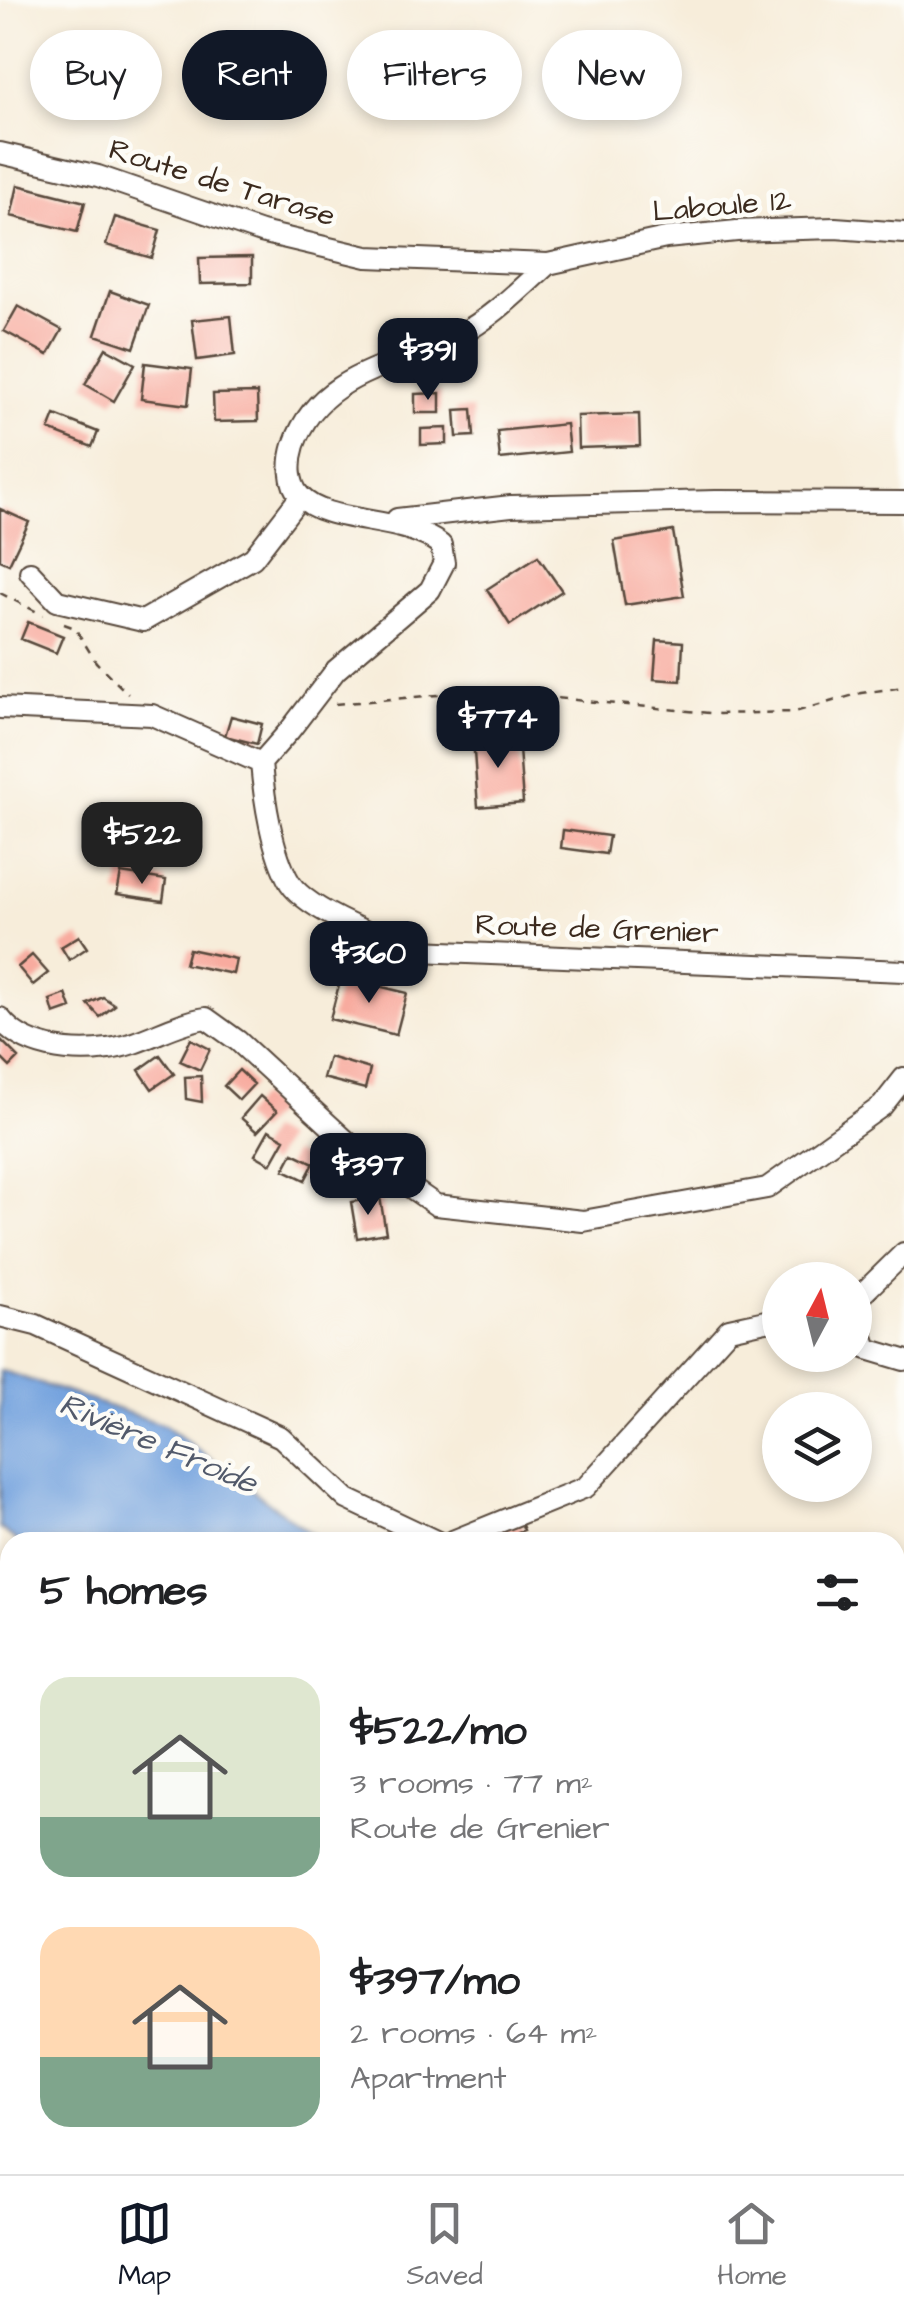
<!DOCTYPE html>
<meta charset="utf-8">
<style>
body{margin:0;font-family:"Architects Daughter",sans-serif;background:#f2f2f2;color:#202124;height:100vh;display:flex;flex-direction:column;font-size:38px;white-space:nowrap}
*{box-sizing:border-box;margin:0}
p{font-size:32px;color:#757577}
.icon{flex:none;width:55px;height:55px;fill:none;stroke:currentColor;stroke-width:2;stroke-linecap:round;stroke-linejoin:round}
.map{position:relative;flex:1;overflow:hidden}
.side{position:absolute;left:0px;top:1532px;width:905px;height:642px;display:flex;flex-direction:column;background:#fff;border-radius:30px 30px 0 0;box-shadow:0 5px 15px #0003}
.side>*{flex:none}
.guide{position:absolute;left:30px;top:30px;width:845px;height:90px;display:flex;gap:20px}
.needle{width:65px;rotate:7deg}
.tools{position:absolute;left:762px;top:1262px;display:grid;gap:20px}
.tools a{display:grid;place-items:center;width:110px;height:110px;border-radius:50%;background:#fff;box-shadow:0 5px 15px #0003;font-size:50px}
.price{position:absolute;translate:-50% -85px;padding:0 22px;border-radius:20px;background:#111827;color:#fff;font-size:32px;line-height:65px;filter:drop-shadow(0 2px 5px #0008)}
.price::after{content:'';position:absolute;left:50%;top:60px;width:30px;height:22px;margin-left:-15px;background:inherit;clip-path:polygon(0 0,100% 0,50% 100%)}
.price.selected{background:#222;color:#fff}
ul{padding:0;list-style:none}
li{display:flex;align-items:center;gap:30px;height:250px;padding:0 40px}
li span{display:grid;place-items:center;flex:none;width:280px;height:200px;border-radius:30px;color:#555}
li>.icon{margin-inline-start:auto}
span .icon{width:120px;height:120px;fill:#fffc;stroke-width:1}
li b{font-size:42px}
h2{display:flex;justify-content:space-between;align-items:center;height:120px;padding:0 40px;font-size:42px}
.pill{padding:0 35px;border-radius:45px;background:#fff;box-shadow:0 5px 15px #0003;font-size:35px;line-height:90px}
.pill.selected{background:#111827;color:#fff}
.tab-bar{display:flex;justify-content:space-around;align-items:center;height:140px;border-top:2px solid #e0e0e0;background:#fff;font-size:28px;color:#757577}
.tab-bar a{display:grid;justify-items:center;gap:5px}
.tab-bar .selected{color:#111827}
.map>svg:first-child{display:block}
.forest{fill:#74ac6b;stroke:#586b44;stroke-width:2.5}
.water{fill:#75a3de;stroke:#58667e;stroke-width:2.5}
.building{fill:#f8ab9f}
.lines{fill:none;stroke-linecap:round;stroke-linejoin:round}
.minor-casing{stroke:#57473a;stroke-width:24}
.path{stroke:#57473a;stroke-width:2.5;stroke-dasharray:8 8;stroke-linecap:butt}
.minor{stroke:#fff;stroke-width:20}
.labels{text-anchor:middle;dominant-baseline:central;stroke-width:9;stroke-linejoin:round;paint-order:stroke}
.street-label{font-size:30px;fill:#3b2a1e;stroke:#fdfcf7}
.water-label{font-size:32px;font-style:italic;fill:#525a6b;stroke:#fdfcf7}
</style>
<div class="map">
<svg width="904" height="2174" viewBox="0 0 904 2174">
<rect width="100%" height="100%" fill="#fdfcf7"/>
<filter id="ink" filterUnits="userSpaceOnUse"><feTurbulence type="fractalNoise" baseFrequency=".01" numOctaves="2"/><feDisplacementMap in="SourceGraphic" scale="20" xChannelSelector="R" yChannelSelector="G"/><feConvolveMatrix kernelMatrix="1 2 1 2 8 2 1 2 1" color-interpolation-filters="sRGB"/></filter>
<filter id="wash" filterUnits="userSpaceOnUse"><feTurbulence type="fractalNoise" baseFrequency=".0048" numOctaves="4" result="noise"/><feDisplacementMap in="SourceGraphic" scale="40" xChannelSelector="R" yChannelSelector="G"/><feGaussianBlur stdDeviation="2.25" result="paint"/><feColorMatrix in="noise" values="0 0 0 0 0 0 0 0 0 0 0 0 0 0 0 0 0 1.4 0 .05"/><feComposite in="paint" operator="in"/></filter>
<g filter="url(#wash)">
<rect width="100%" height="100%" fill="#f7edda"/>
<!-- forest -->
<path class="forest" d="M 0,1581 L 10,1587 L 10,2165 L 250,2165 L 256,2174 L 0,2174 Z"/>
<!-- water -->
<path class="water" d="M 0,1370 L 165,1425 L 322,1542 L 18,1542 L 0,1528 Z
M 503,2165 L 625,2165 L 629,2174 L 507,2174 Z"/>
<g id="blocks">
<!-- building -->
<path class="building" d="M 18,185 L 85,202 L 77,232 L 11,216 Z
M 115,217 L 160,230 L 152,258 L 106,245 Z
M 252,257 L 252,283 L 200,284 L 199,258 Z
M 110,291 L 149,305 L 134,348 L 95,335 Z
M 18,306 L 62,330 L 48,355 L 4,331 Z
M 231,316 L 235,355 L 197,360 L 192,320 Z
M 106,348 L 135,364 L 114,401 L 85,384 Z
M 145,363 L 192,369 L 188,405 L 141,399 Z
M 257,393 L 258,421 L 214,422 L 213,394 Z
M 440,393 L 440,413 L 415,413 L 415,394 Z
M 472,409 L 474,436 L 457,437 L 455,410 Z
M 639,414 L 640,446 L 578,448 L 577,416 Z
M 55,415 L 98,432 L 92,447 L 49,430 Z
M 566,424 L 569,452 L 500,459 L 497,431 Z
M 447,428 L 447,444 L 421,445 L 421,429 Z
M 0,509 L 29,522 L 9,564 L 0,560 Z
M 673,531 L 684,596 L 625,605 L 614,541 Z
M 538,556 L 562,591 L 510,625 L 487,589 Z
M 28,622 L 63,636 L 56,653 L 21,639 Z
M 657,640 L 683,642 L 681,681 L 654,679 Z
M 231,716 L 262,724 L 257,744 L 225,736 Z
M 518,735 L 523,803 L 478,807 L 473,738 Z
M 563,830 L 609,836 L 606,854 L 561,848 Z
M 121,873 L 166,880 L 163,901 L 117,894 Z
M 79,936 L 87,948 L 69,960 L 61,947 Z
M 189,949 L 236,959 L 233,974 L 185,964 Z
M 32,955 L 48,973 L 33,985 L 18,967 Z
M 341,977 L 407,993 L 396,1035 L 330,1019 Z
M 66,994 L 71,1008 L 54,1014 L 50,1000 Z
M 103,997 L 115,1005 L 100,1017 L 88,1004 Z
M 0,1039 L 19,1058 L 10,1067 L 0,1057 Z
M 191,1039 L 210,1049 L 200,1070 L 180,1061 Z
M 160,1055 L 174,1074 L 152,1089 L 139,1070 Z
M 329,1057 L 370,1069 L 365,1089 L 323,1078 Z
M 239,1070 L 254,1084 L 239,1100 L 224,1086 Z
M 201,1076 L 202,1102 L 186,1099 L 185,1077 Z
M 260,1096 L 277,1111 L 257,1132 L 241,1118 Z
M 269,1130 L 285,1139 L 271,1164 L 255,1155 Z
M 293,1153 L 314,1163 L 305,1180 L 284,1170 Z
M 380,1197 L 386,1233 L 357,1238 L 351,1202 Z
M 521,1523 L 524,1530 L 518,1532 L 522,1541 L 474,1542 Z"/>
</g>
</g>
<g filter="url(#ink)">
<use href="#blocks" fill-opacity="0" stroke="#57473a" stroke-width="2.5"/>
<g class="lines">
<defs>
<path id="minor" d="M 0,153 L 98,176 L 261,232 L 367,257 L 548,264 L 666,238 L 737,231 L 835,228 L 904,233
M 548,264 C 520,289 492,318 459,335 C 399,366 319,371 294,445 C 289,461 288,483 300,496 C 327,526 402,514 441,545 L 444,563 L 430,590 L 336,670 L 290,730 L 261,763 C 264,798 272,853 290,883 C 308,911 387,942 419,951 L 904,971
M 397,519 L 511,506 L 716,501 L 904,502
M 30,572 L 57,601 L 143,621 L 253,558 L 300,497
M 0,708 L 152,715 L 261,763
M 0,1018 C 23,1049 72,1054 108,1049 C 142,1045 172,1023 206,1018 L 238,1041 L 355,1149 L 436,1205 L 583,1221 L 767,1188 L 882,1106 L 904,1078
M 855,1301 L 904,1253
M 855,1312 L 867,1349 L 904,1360
M 0,1316 L 36,1325 L 281,1437 L 347,1499 L 438,1542
M 450,1542 L 586,1487 L 729,1329 L 780,1318
M 0,1721 L 10,1722
M 0,2109 L 10,2116
M 80,2165 L 90,2174"/>
</defs>
<!-- minor casing -->
<use href="#minor" class="minor-casing"/>
<!-- path -->
<path class="path" d="M 0,593 L 43,615
M 64,624 L 75,628 L 96,662 L 128,694
M 335,704 L 483,691 L 719,714 L 795,712 L 861,693 L 904,687"/>
<!-- minor -->
<use href="#minor" class="minor"/>
</g>
</g>
<g class="labels">
<!-- street labels -->
<g class="street-label">
<text transform="translate(222 183) rotate(17)">Route de Tarase</text>
<text transform="translate(722 206) rotate(-5)">Laboule 12</text>
<text transform="translate(597 929) rotate(2)">Route de Grenier</text>
</g>
<!-- water labels -->
<g class="water-label">
<text transform="translate(158 1444) rotate(23)">Rivière Froide</text>
</g>
</g>
</svg>
<div class="tools">
<a><svg class="needle" viewBox="-14 -14 28 28"><path d="M0-13l5 13h-10z" fill="#e53935"/><path d="M0 13l5-13h-10z" fill="#757577"/></svg></a>
<a><svg class="icon" aria-label="layers" viewBox="0 0 24 24"><path d="M12 4l9 5-9 5-9-5zM3 14l9 5 9-5"/></svg></a>
</div>
<b class="price" style="left:428px;top:403px">$391</b>
<b class="price" style="left:498px;top:771px">$774</b>
<b class="price selected" style="left:142px;top:887px">$522</b>
<b class="price" style="left:369px;top:1006px">$360</b>
<b class="price" style="left:368px;top:1218px">$397</b>
<div class="guide">
<a class="pill">Buy</a>
<a class="pill selected">Rent</a>
<a class="pill">Filters</a>
<a class="pill">New</a>
</div>
<section class="side">
<h2>5 homes<svg class="icon" aria-label="filters" viewBox="0 0 24 24"><path d="M4 7h16M4 17h16"/><circle cx="9" cy="7" r="2"/><circle cx="15" cy="17" r="2"/></svg></h2>
<ul>
<li><span style="background:linear-gradient(#dfe7d0 70%,#7fa58c 0)"><svg class="icon" aria-label="home" viewBox="0 0 24 24"><path d="M3 11l9-7 9 7M6 9v11h12V9"/></svg></span><div><b>$522/mo</b><p>3 rooms · 77 m²</p><p>Route de Grenier</p></div></li>
<li><span style="background:linear-gradient(#ffd9b3 65%,#7fa58c 0)"><svg class="icon" aria-label="home" viewBox="0 0 24 24"><path d="M3 11l9-7 9 7M6 9v11h12V9"/></svg></span><div><b>$397/mo</b><p>2 rooms · 64 m²</p><p>Apartment</p></div></li>
</ul>
</section>
</div>
<nav class="tab-bar">
<a class="selected"><svg class="icon" aria-label="map" viewBox="0 0 24 24"><path d="M3 6l6-2 6 2 6-2v14l-6 2-6-2-6 2zM9 4v14M15 6v14"/></svg>Map</a>
<a><svg class="icon" aria-label="saved" viewBox="0 0 24 24"><path d="M7 4h10v16l-5-4-5 4z"/></svg>Saved</a>
<a><svg class="icon" aria-label="home" viewBox="0 0 24 24"><path d="M3 11l9-7 9 7M6 9v11h12V9"/></svg>Home</a>
</nav>
